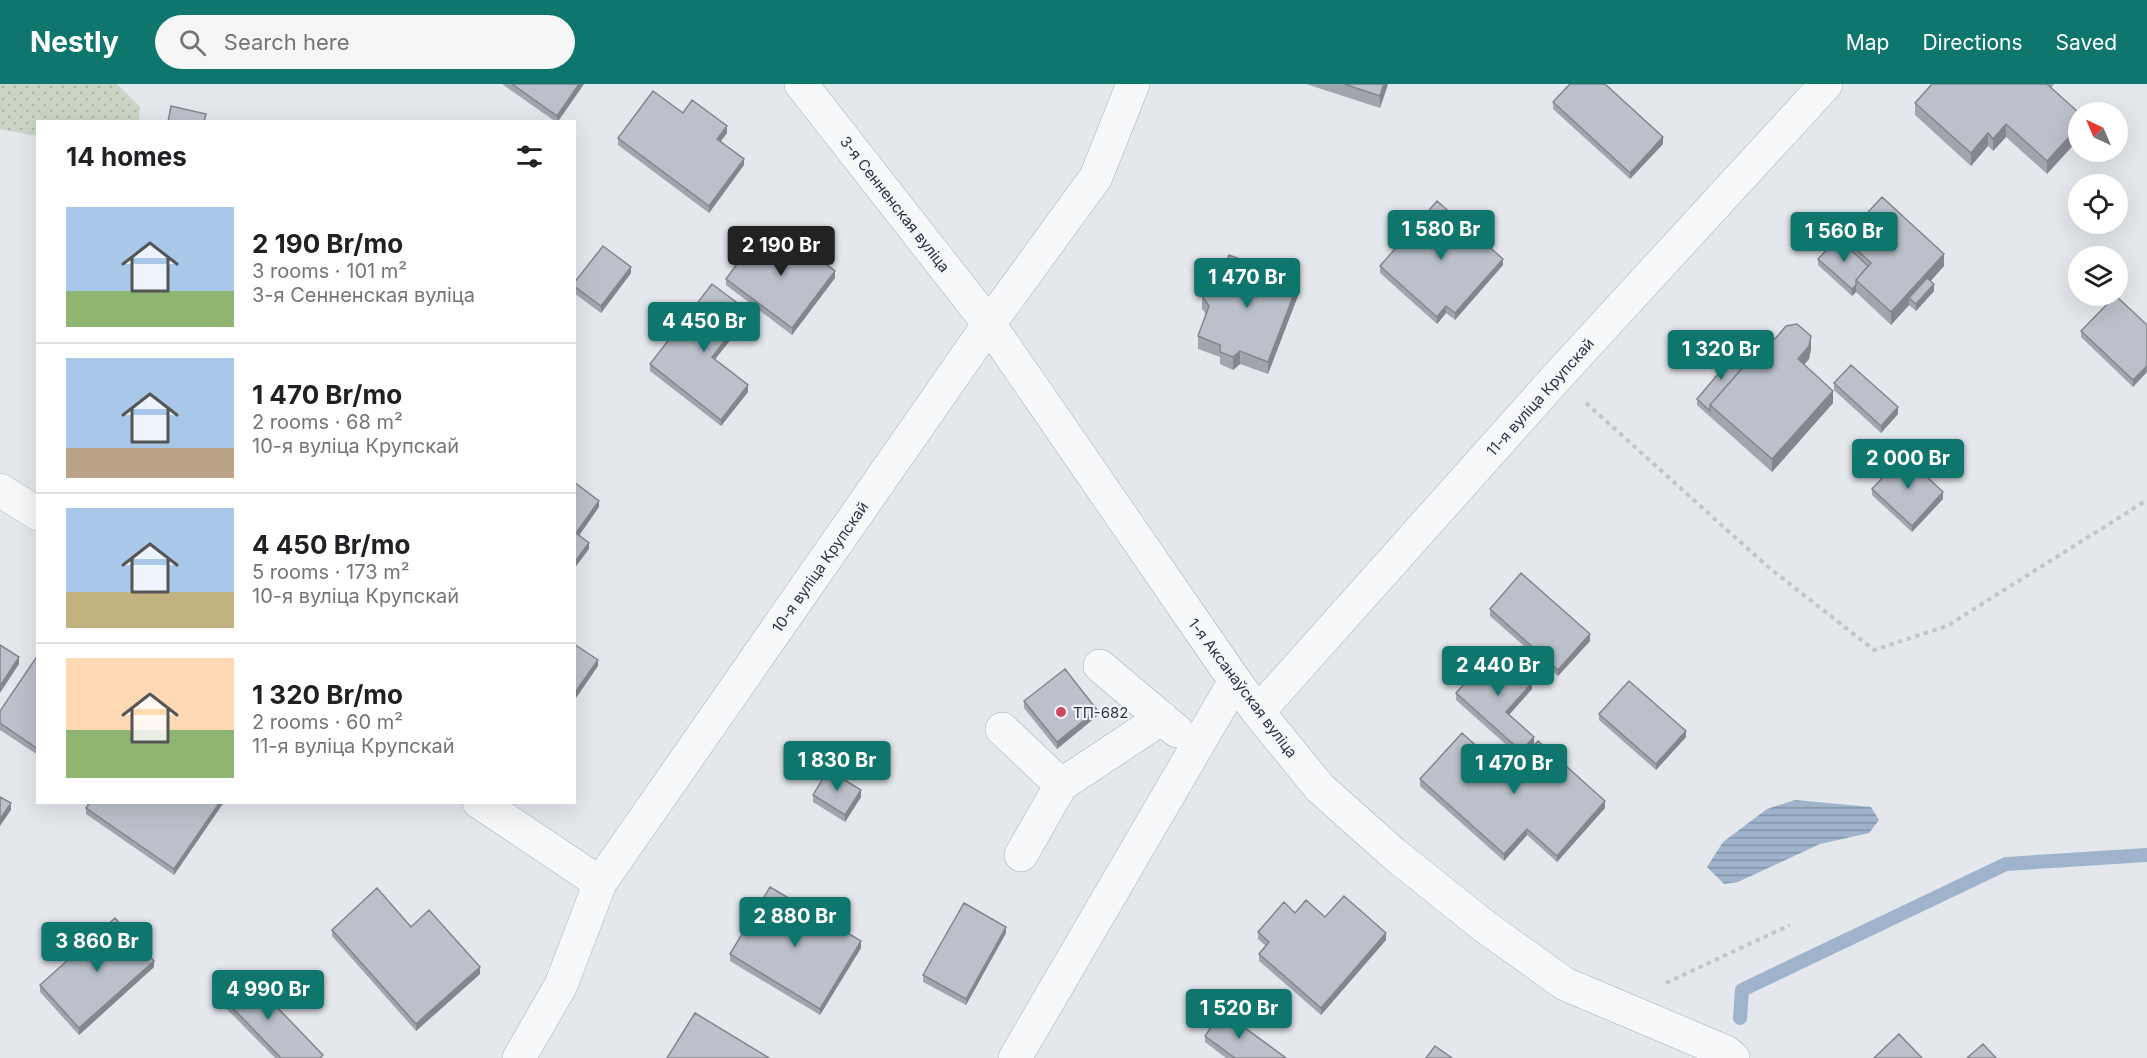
<!DOCTYPE html>
<meta charset="utf-8">
<style>
body{margin:0;font-family:Inter,sans-serif;background:#f6f6f6;color:#202124;height:100vh;display:flex;flex-direction:column;font-size:22px;white-space:nowrap}
*{box-sizing:border-box;margin:0}
p{font-size:20px;color:#757577}
.icon{flex:none;width:33px;height:33px;fill:none;stroke:currentColor;stroke-width:2;stroke-linecap:round;stroke-linejoin:round}
.map{position:relative;flex:1;overflow:hidden}
.side{position:absolute;left:36px;top:36px;width:540px;height:684px;display:flex;flex-direction:column;background:#fff;border-radius:0px;box-shadow:0 6px 24px #0002}
.side>*{flex:none}
.needle{width:39px;rotate:316deg}
.fabs{position:absolute;left:2068px;top:18px;display:grid;gap:12px}
.fabs a{display:grid;place-items:center;width:60px;height:60px;border-radius:50%;background:#fff;box-shadow:0 6px 24px #0002;font-size:30px}
.price{position:absolute;translate:-50% -51px;padding:0 14px;border-radius:6px;background:#0f766e;color:#fff;font-size:20px;line-height:39px;filter:drop-shadow(0 2px 3px #0008)}
.price::after{content:'';position:absolute;left:50%;top:36px;width:18px;height:14px;margin-left:-9px;background:inherit;clip-path:polygon(0 0,100% 0,50% 100%)}
.price.selected{background:#222;color:#fff}
ul{padding:0;list-style:none}
li{display:flex;align-items:center;gap:18px;height:150px;padding:0 30px}
li+li{border-top:2px solid #e0e0e0}
li span{display:grid;place-items:center;flex:none;width:168px;height:120px;border-radius:0px;color:#555}
li>.icon{margin-inline-start:auto}
span .icon{width:72px;height:72px;fill:#fffc;stroke-width:1}
li b{font-size:26px}
h2{display:flex;justify-content:space-between;align-items:center;height:72px;padding:0 30px;font-size:26px}
header{display:flex;align-items:center;gap:36px;box-sizing:border-box;height:84px;padding:0 30px;background:#0f766e;color:#fff}
header strong{font-size:28px}
nav{display:flex;gap:33px;margin-inline-start:auto;font-size:21px}
.search{width:420px;height:54px;background:#f6f6f6;display:flex;align-items:center;gap:15px;box-sizing:border-box;padding:0 21px;border-radius:33px;color:#757577;font-size:22px}
.map>svg:first-child{display:block}
.grass{fill:url(#grass-dots)}
.water{fill:url(#water-rules)}
.lines{fill:none;stroke-linecap:round;stroke-linejoin:round}
.stream{stroke:#9fb4cc;stroke-width:14}
.minor-casing{stroke:#a9aeb7;stroke-width:34}
.path{stroke:#c2c5cb;stroke-width:4;stroke-dasharray:4.5 4.5;stroke-linecap:butt}
.minor{stroke:#f7f8fa;stroke-width:33}
.wall{fill:#a1a5ae}
.shaded-wall{fill:#83868d}
.building{fill:#bbc0ca;stroke:#83868d;stroke-width:1.5}
.poi-dot{fill:#d1495b;stroke:#f4f6f9;stroke-width:2}
.labels{text-anchor:middle;dominant-baseline:central;stroke-width:4.5;stroke-linejoin:round;paint-order:stroke}
.street-label{font-size:15px;fill:#2b3445;stroke:#f4f6f9}
.poi-label{font-size:15px;fill:#2b3445;stroke:#f4f6f9;text-anchor:start}
</style>
<header>
<strong>Nestly</strong>
<div class="search"><svg class="icon" aria-label="search" viewBox="0 0 24 24"><circle cx="10" cy="10" r="6"/><path d="M15 15l6 6"/></svg>Search here</div>
<nav><a>Map</a><a>Directions</a><a>Saved</a></nav>
</header>
<div class="map">
<svg width="2147" height="974" viewBox="0 0 2147 974">
<defs>
<pattern id="grass-dots" width="8" height="8" patternUnits="userSpaceOnUse" patternTransform="scale(1.5)"><rect width="8" height="8" fill="#c9d6c5"/><path d="M2 2h.1M6 6h.1" fill="none" stroke="#adb8ab" stroke-width="1.8" stroke-linecap="round"/></pattern>
<pattern id="water-rules" width="6" height="5" patternUnits="userSpaceOnUse" patternTransform="scale(1.5)"><rect width="6" height="5" fill="#9fb4cc"/><path d="M0 2.5h6" fill="none" stroke="#8293a7"/></pattern>
</defs>
<rect width="100%" height="100%" fill="#e4e7ec"/>
<!-- grass -->
<path class="grass" d="M 0,0 L 117,0 L 140,23 L 139,37 L 38,38 L 37,52 L 0,45 Z"/>
<!-- water -->
<path class="water" d="M 1795,716 L 1871,723 L 1879,736 L 1869,749 L 1820,760 L 1738,798 L 1724,800 L 1707,783 L 1723,758 L 1767,725 Z"/>
<g class="lines">
<!-- stream -->
<path class="stream" d="M 1740,934 L 1742,906 L 2006,780 L 2147,771"/>
<defs>
<path id="minor" d="M 801,0 L 989,240 L 1235,597 L 1258,628 L 1320,704 L 1394,770 L 1484,842 L 1565,900 L 1726,968 L 1733,974
M 0,406 L 38,430
M 1100,582 L 1177,647
M 1258,628 L 1557,293 L 1826,0
M 1002,645 L 1061,701
M 479,718 L 600,799
M 1021,771 L 1061,701 L 1162,634
M 519,974 L 561,901 L 600,799 L 989,240 L 1096,93 L 1133,0
M 1015,974 L 1235,597"/>
</defs>
<!-- minor casing -->
<use href="#minor" class="minor-casing"/>
<!-- path -->
<path class="path" d="M 1586,319 L 1767,482 L 1874,566 L 1947,542 L 2147,416
M 1666,899 L 1790,841"/>
<!-- minor -->
<use href="#minor" class="minor"/>
</g>
<!-- wall -->
<path class="wall" d="M 502,0 L 584,0 L 558,38 L 556,38 Z
M 1306,0 L 1388,0 L 1380,24 Z
M 1932,0 L 2054,0 L 2051,4 L 2047,90 L 2006,53 L 1993,67 L 1988,62 L 1971,82 L 1915,31 L 1915,19 Z
M 1553,18 L 1663,60 L 1630,95 L 1553,25 Z
M 683,29 L 727,49 L 721,57 L 744,81 L 709,129 L 618,61 L 618,54 Z
M 1844,154 L 1944,182 L 1930,197 L 1934,207 L 1916,227 L 1909,221 L 1891,241 L 1856,208 L 1852,212 L 1818,181 L 1818,175 L 1844,160 Z
M 764,165 L 835,194 L 792,251 L 726,201 L 726,195 Z
M 1503,181 L 1455,236 L 1446,229 L 1437,240 L 1380,189 L 1380,182 Z
M 631,189 L 601,229 L 574,209 L 574,199 Z
M 1299,209 L 1268,290 L 1240,280 L 1233,286 L 1220,280 L 1220,273 L 1198,265 L 1198,252 L 1206,230 L 1202,225 L 1202,212 Z
M 748,234 L 715,275 L 748,308 L 721,342 L 650,287 L 650,280 Z
M 2147,241 L 2133,303 L 2081,253 L 2081,247 Z
M 1811,265 L 1809,275 L 1804,281 L 1833,319 L 1772,388 L 1697,321 L 1697,315 L 1746,280 Z
M 1834,299 L 1898,330 L 1881,349 L 1834,306 Z
M 1872,405 L 1943,415 L 1912,448 L 1872,411 Z
M 1490,525 L 1590,557 L 1558,592 L 1490,532 Z
M 38,571 L 38,671 L 0,646 L 0,627 Z
M 1532,605 L 1509,631 L 1534,660 L 1524,670 L 1605,724 L 1557,778 L 1527,751 L 1504,777 L 1420,702 L 1420,695 L 1505,688 L 1520,673 L 1456,616 L 1456,609 Z
M 1024,617 L 1097,632 L 1057,665 L 1024,624 Z
M 1599,630 L 1686,653 L 1656,686 L 1599,636 Z
M 813,711 L 861,713 L 845,738 L 813,718 Z
M 90,718 L 224,718 L 174,791 L 86,730 L 86,724 Z
M 1295,829 L 1325,833 L 1386,856 L 1321,931 L 1259,877 L 1259,870 L 1266,862 L 1258,855 L 1258,848 Z
M 411,843 L 480,890 L 416,947 L 332,852 L 332,846 Z
M 1006,849 L 966,921 L 923,898 L 923,891 Z
M 861,864 L 820,931 L 730,877 L 730,870 Z
M 154,883 L 79,951 L 40,908 L 40,901 Z
M 220,911 L 323,974 L 275,974 L 220,918 Z
M 1205,952 L 1286,974 L 1226,974 L 1205,958 Z"/>
<!-- shaded-wall -->
<path class="shaded-wall" d="M 579,0 L 584,0 L 557,38 L 557,32 Z
M 1384,0 L 1388,0 L 1380,24 L 1380,12 Z
M 2006,40 L 2006,53 L 1993,67 L 1993,55 Z
M 727,42 L 727,49 L 717,62 L 717,55 Z
M 2079,42 L 2079,55 L 2047,90 L 2047,77 Z
M 1988,49 L 1988,62 L 1971,82 L 1971,69 Z
M 1663,53 L 1663,60 L 1630,95 L 1630,89 Z
M 744,75 L 744,81 L 709,129 L 709,122 Z
M 1944,170 L 1944,182 L 1913,217 L 1909,214 L 1909,221 L 1891,241 L 1891,228 Z
M 1503,175 L 1503,181 L 1455,236 L 1455,229 Z
M 631,183 L 631,189 L 601,229 L 601,222 Z
M 835,187 L 835,194 L 792,251 L 792,244 Z
M 1299,197 L 1299,209 L 1268,290 L 1268,278 Z
M 1934,200 L 1934,207 L 1916,227 L 1916,220 Z
M 1856,201 L 1856,208 L 1852,212 L 1852,205 Z
M 1446,222 L 1446,229 L 1437,240 L 1437,233 Z
M 748,227 L 748,234 L 712,279 L 712,273 Z
M 1811,252 L 1811,265 L 1809,275 L 1798,288 L 1798,275 Z
M 1240,267 L 1240,280 L 1233,286 L 1233,273 Z
M 2147,282 L 2147,288 L 2133,303 L 2133,296 Z
M 748,301 L 748,308 L 721,342 L 721,336 Z
M 1833,307 L 1833,319 L 1772,388 L 1772,375 Z
M 1898,323 L 1898,330 L 1881,349 L 1881,342 Z
M 1943,408 L 1943,415 L 1912,448 L 1912,442 Z
M 599,417 L 599,423 L 576,456 L 576,449 Z
M 589,459 L 589,465 L 574,485 L 574,479 Z
M 1590,550 L 1590,557 L 1558,592 L 1558,586 Z
M 19,573 L 19,580 L 0,609 L 0,602 Z
M 598,576 L 598,582 L 574,617 L 574,610 Z
M 1532,599 L 1532,605 L 1506,634 L 1506,628 Z
M 1097,626 L 1097,632 L 1057,665 L 1057,658 Z
M 1686,647 L 1686,653 L 1656,686 L 1656,680 Z
M 1534,653 L 1534,660 L 1521,673 L 1521,667 Z
M 861,706 L 861,713 L 845,738 L 845,731 Z
M 1605,717 L 1605,724 L 1557,778 L 1557,772 Z
M 220,718 L 224,718 L 174,791 L 174,785 Z
M 11,719 L 11,726 L 0,742 L 0,735 Z
M 1527,745 L 1527,751 L 1504,777 L 1504,770 Z
M 1006,843 L 1006,849 L 966,921 L 966,915 Z
M 1386,849 L 1386,856 L 1321,931 L 1321,924 Z
M 861,857 L 861,864 L 820,931 L 820,925 Z
M 154,877 L 154,883 L 79,951 L 79,944 Z
M 480,883 L 480,890 L 416,947 L 416,940 Z"/>
<!-- building -->
<path class="building" d="M 512,0 L 579,0 L 557,32 Z
M 1344,0 L 1384,0 L 1380,12 Z
M 1570,0 L 1605,0 L 1663,53 L 1630,89 L 1553,18 Z
M 1932,0 L 2047,0 L 2079,29 L 2079,42 L 2047,77 L 2006,40 L 1993,55 L 1988,49 L 1971,69 L 1915,19 Z
M 653,7 L 683,29 L 692,16 L 727,42 L 717,55 L 744,75 L 709,122 L 618,54 Z
M 171,22 L 206,30 L 204,38 L 168,38 Z
M 1882,113 L 1944,170 L 1891,228 L 1856,196 L 1871,179 L 1844,154 Z
M 1437,117 L 1503,175 L 1455,229 L 1446,222 L 1437,233 L 1380,182 Z
M 779,145 L 835,187 L 792,244 L 726,195 L 754,157 L 764,165 Z
M 1838,154 L 1868,182 L 1856,196 L 1856,201 L 1852,205 L 1818,175 Z
M 603,162 L 631,183 L 601,222 L 574,202 L 574,199 Z
M 1229,171 L 1299,197 L 1268,278 L 1240,267 L 1233,273 L 1220,268 L 1220,261 L 1198,252 L 1209,222 L 1202,212 L 1207,200 L 1219,198 Z
M 1927,194 L 1934,200 L 1916,220 L 1909,214 Z
M 712,200 L 748,227 L 712,273 L 748,301 L 721,336 L 650,280 Z
M 2115,212 L 2116,212 L 2147,241 L 2147,282 L 2133,296 L 2081,247 Z
M 1797,240 L 1811,252 L 1809,262 L 1798,275 L 1833,307 L 1772,375 L 1710,321 L 1771,251 L 1775,255 L 1786,242 Z
M 1735,270 L 1746,280 L 1710,321 L 1710,327 L 1697,315 Z
M 1851,281 L 1898,323 L 1881,342 L 1834,299 Z
M 1904,371 L 1943,408 L 1912,442 L 1872,405 Z
M 574,398 L 599,417 L 576,449 L 589,459 L 574,479 Z
M 1521,489 L 1590,550 L 1558,586 L 1490,525 Z
M 574,560 L 598,576 L 574,610 Z
M 0,561 L 19,573 L 0,602 Z
M 1495,566 L 1532,599 L 1506,628 L 1534,653 L 1521,667 L 1456,609 Z
M 38,571 L 38,665 L 0,639 L 0,627 Z
M 1065,585 L 1097,626 L 1057,658 L 1024,617 Z
M 1629,597 L 1686,647 L 1656,680 L 1599,630 Z
M 1462,649 L 1505,688 L 1523,669 L 1525,671 L 1538,657 L 1605,717 L 1557,772 L 1527,745 L 1504,770 L 1420,695 Z
M 828,686 L 861,706 L 845,731 L 813,711 Z
M 0,713 L 11,719 L 0,735 Z
M 90,718 L 220,718 L 174,785 L 86,724 Z
M 770,803 L 861,857 L 820,925 L 730,870 Z
M 377,804 L 411,843 L 429,826 L 480,883 L 416,940 L 332,846 Z
M 1344,812 L 1386,849 L 1321,924 L 1259,870 L 1269,858 L 1258,848 L 1284,818 L 1295,829 L 1306,816 L 1325,833 Z
M 964,819 L 1006,843 L 966,915 L 923,891 Z
M 115,834 L 154,877 L 79,944 L 40,901 Z
M 244,889 L 323,971 L 320,974 L 281,974 L 220,911 Z
M 1222,927 L 1286,974 L 1235,974 L 1205,952 Z
M 695,929 L 769,974 L 667,974 Z
M 1899,950 L 1922,974 L 1874,974 Z
M 1983,960 L 1996,974 L 1967,974 Z
M 1435,962 L 1452,974 L 1426,974 Z"/>
<!-- markers -->
<circle class="poi-dot" cx="1061" cy="628" r="6"/>
<g class="labels">
<!-- street labels -->
<g class="street-label">
<text transform="translate(895 120) rotate(52)">3-я Сенненская вуліца</text>
<text transform="translate(1540 313) rotate(-48)">11-я вуліца Крупскай</text>
<text transform="translate(820 483) rotate(-55)">10-я вуліца Крупскай</text>
<text transform="translate(1243 604) rotate(53)">1-я Аксанаўская вуліца</text>
</g>
<!-- poi labels -->
<g class="poi-label">
<text x="1073" y="628">ТП-682</text>
</g>
</g>
</svg>
<div class="fabs">
<a><svg class="needle" viewBox="-14 -14 28 28"><path d="M0-13l5 13h-10z" fill="#e53935"/><path d="M0 13l5-13h-10z" fill="#757577"/></svg></a>
<a><svg class="icon" aria-label="locate" viewBox="0 0 24 24"><circle cx="12" cy="12" r="6"/><path d="M12 2v4M12 18v4M2 12h4M18 12h4"/></svg></a>
<a><svg class="icon" aria-label="layers" viewBox="0 0 24 24"><path d="M12 4l9 5-9 5-9-5zM3 14l9 5 9-5"/></svg></a>
</div>
<b class="price" style="left:1441px;top:177px">1 580 Br</b>
<b class="price" style="left:1844px;top:179px">1 560 Br</b>
<b class="price selected" style="left:781px;top:193px">2 190 Br</b>
<b class="price" style="left:1247px;top:225px">1 470 Br</b>
<b class="price" style="left:704px;top:269px">4 450 Br</b>
<b class="price" style="left:1721px;top:297px">1 320 Br</b>
<b class="price" style="left:1908px;top:406px">2 000 Br</b>
<b class="price" style="left:1498px;top:613px">2 440 Br</b>
<b class="price" style="left:837px;top:708px">1 830 Br</b>
<b class="price" style="left:1514px;top:711px">1 470 Br</b>
<b class="price" style="left:795px;top:864px">2 880 Br</b>
<b class="price" style="left:97px;top:889px">3 860 Br</b>
<b class="price" style="left:268px;top:937px">4 990 Br</b>
<b class="price" style="left:1239px;top:956px">1 520 Br</b>
<section class="side">
<h2>14 homes<svg class="icon" aria-label="filters" viewBox="0 0 24 24"><path d="M4 7h16M4 17h16"/><circle cx="9" cy="7" r="2"/><circle cx="15" cy="17" r="2"/></svg></h2>
<ul>
<li><span style="background:linear-gradient(#a9c7e8 70%,#8fb573 0)"><svg class="icon" aria-label="home" viewBox="0 0 24 24"><path d="M3 11l9-7 9 7M6 9v11h12V9"/></svg></span><div><b>2 190 Br/mo</b><p>3 rooms · 101 m²</p><p>3-я Сенненская вуліца</p></div></li>
<li><span style="background:linear-gradient(#a9c7e8 75%,#b9a48a 0)"><svg class="icon" aria-label="home" viewBox="0 0 24 24"><path d="M3 11l9-7 9 7M6 9v11h12V9"/></svg></span><div><b>1 470 Br/mo</b><p>2 rooms · 68 m²</p><p>10-я вуліца Крупскай</p></div></li>
<li><span style="background:linear-gradient(#a9c7e8 70%,#c2b280 0)"><svg class="icon" aria-label="home" viewBox="0 0 24 24"><path d="M3 11l9-7 9 7M6 9v11h12V9"/></svg></span><div><b>4 450 Br/mo</b><p>5 rooms · 173 m²</p><p>10-я вуліца Крупскай</p></div></li>
<li><span style="background:linear-gradient(#ffd9b3 60%,#8fb573 0)"><svg class="icon" aria-label="home" viewBox="0 0 24 24"><path d="M3 11l9-7 9 7M6 9v11h12V9"/></svg></span><div><b>1 320 Br/mo</b><p>2 rooms · 60 m²</p><p>11-я вуліца Крупскай</p></div></li>
</ul>
</section>
</div>
